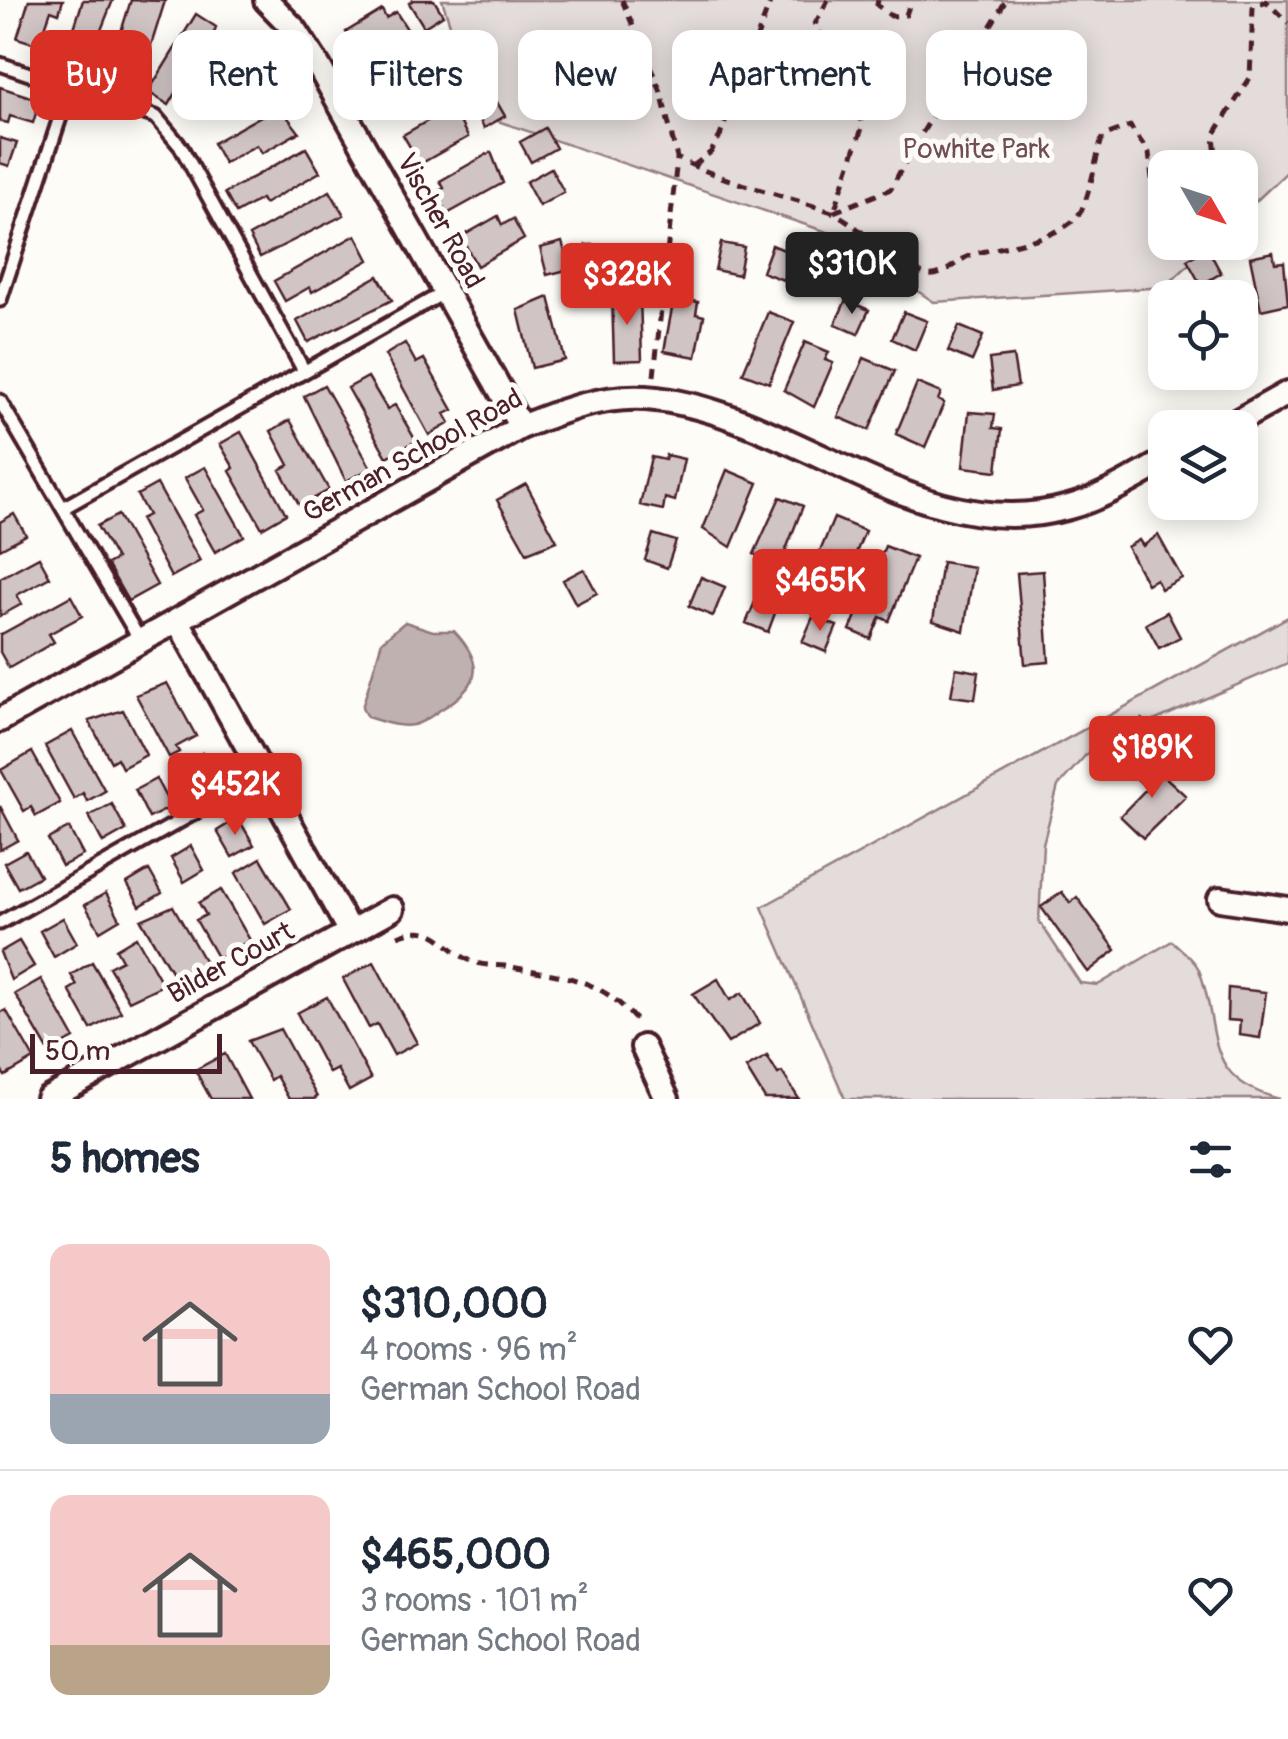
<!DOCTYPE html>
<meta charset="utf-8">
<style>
body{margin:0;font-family:Pangolin,sans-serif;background:#f2f2f3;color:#1f2937;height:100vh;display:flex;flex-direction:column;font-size:38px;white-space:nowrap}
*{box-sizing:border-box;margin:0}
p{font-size:32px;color:#747a83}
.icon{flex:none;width:55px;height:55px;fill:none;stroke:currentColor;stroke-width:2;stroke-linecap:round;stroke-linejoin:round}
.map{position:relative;height:1099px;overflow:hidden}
.side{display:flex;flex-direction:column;background:#fff;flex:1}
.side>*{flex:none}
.top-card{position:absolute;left:30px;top:30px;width:1230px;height:90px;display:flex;gap:20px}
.needle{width:65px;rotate:129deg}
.buttons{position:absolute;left:1148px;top:150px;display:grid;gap:20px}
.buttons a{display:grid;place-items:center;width:110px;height:110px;border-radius:20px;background:#fff;box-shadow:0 5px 25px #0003;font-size:50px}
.scale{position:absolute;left:30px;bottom:25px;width:192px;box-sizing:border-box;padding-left:10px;border:5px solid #4a1f2b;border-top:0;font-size:28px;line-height:35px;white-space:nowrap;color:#4a1f2b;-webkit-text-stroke:8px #fdfcf7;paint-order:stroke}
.price{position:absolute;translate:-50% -85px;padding:0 22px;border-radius:10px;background:#d93025;color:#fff;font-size:32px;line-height:65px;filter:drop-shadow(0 2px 5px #0008)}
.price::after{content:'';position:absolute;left:50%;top:60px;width:30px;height:22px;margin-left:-15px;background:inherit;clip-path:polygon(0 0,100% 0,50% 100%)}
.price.current{background:#222;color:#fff}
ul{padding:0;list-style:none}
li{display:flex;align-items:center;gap:30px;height:250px;padding:0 50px}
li+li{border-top:2px solid #e0e1e3}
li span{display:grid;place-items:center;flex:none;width:280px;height:200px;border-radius:20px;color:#555}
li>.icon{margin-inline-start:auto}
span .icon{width:120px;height:120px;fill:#fffc;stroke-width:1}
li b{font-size:42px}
h2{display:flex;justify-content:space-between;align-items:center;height:120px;padding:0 50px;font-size:42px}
.pill{padding:0 35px;border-radius:20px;background:#fff;box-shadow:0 5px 25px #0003;font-size:35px;line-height:90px}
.pill.current{background:#d93025;color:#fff}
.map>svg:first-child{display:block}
.green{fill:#e3dcda;stroke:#967e82;stroke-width:2.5}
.water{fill:#c0b1b1;stroke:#91777b;stroke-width:2.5}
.building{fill:#d0c5c4;stroke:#4a1f2b;stroke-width:2.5}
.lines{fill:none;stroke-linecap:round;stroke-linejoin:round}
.lane-casing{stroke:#4a1f2b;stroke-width:19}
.street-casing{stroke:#4a1f2b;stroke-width:30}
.path{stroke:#4a1f2b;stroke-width:5;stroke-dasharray:10 8;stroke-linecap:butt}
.lane{stroke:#fdfcf7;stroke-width:11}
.street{stroke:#fdfcf7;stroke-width:22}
.labels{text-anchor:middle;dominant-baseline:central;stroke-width:10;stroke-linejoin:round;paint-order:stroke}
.park-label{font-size:28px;fill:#704e57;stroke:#fdfcf7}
.street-label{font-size:28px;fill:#4a1f2b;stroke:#fdfcf7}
</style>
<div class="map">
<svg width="1288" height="1099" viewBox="0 0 1288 1099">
<rect width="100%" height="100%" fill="#fdfcf7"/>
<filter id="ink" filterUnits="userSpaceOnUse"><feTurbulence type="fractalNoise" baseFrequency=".01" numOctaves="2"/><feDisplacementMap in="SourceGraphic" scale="20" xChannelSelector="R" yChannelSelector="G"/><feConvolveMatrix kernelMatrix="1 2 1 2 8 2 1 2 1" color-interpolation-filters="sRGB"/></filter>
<g filter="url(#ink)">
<!-- green -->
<path class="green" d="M 442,0 L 1288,0 L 1288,171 L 1240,216 L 1240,168 L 1165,168 L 1165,242 L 1212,243 L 1165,287 L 934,302 L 830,233 L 480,115 Z
M 1288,617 L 1288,663 L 1093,747 L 1058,786 L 1043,844 L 1039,921 L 1080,983 L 1098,985 L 1172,941 C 1180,949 1195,959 1199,970 C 1222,1027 1199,1079 1280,1099 L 845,1099 L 762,907 Z"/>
<!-- water -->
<path class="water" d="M 405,622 L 433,631 L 454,631 C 488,667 478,687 440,710 C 432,716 423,723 413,725 C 397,728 381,721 367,717 L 362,708 L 382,641 Z"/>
<!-- building -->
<path class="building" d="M 29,0 L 63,0 L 59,13 L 51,10 L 39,45 L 17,38 Z
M 83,0 L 113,0 L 84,73 L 62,66 Z
M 131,0 L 165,1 L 148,55 L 139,52 L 132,75 L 110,67 Z
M 413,0 L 434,0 L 443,15 L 424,27 L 409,3 Z
M 382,10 L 386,18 L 396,12 L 409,32 L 363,60 L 346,32 Z
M 196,14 L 216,27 L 213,35 L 220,39 L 189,89 L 181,85 L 169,105 L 148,92 Z
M 0,87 L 40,100 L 33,123 L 10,116 L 8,123 L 0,121 Z
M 491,92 L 505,116 L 484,128 L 471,103 Z
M 279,106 L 299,132 L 262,153 L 257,145 L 224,163 L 213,143 Z
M 452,107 L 468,137 L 420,164 L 403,135 Z
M 545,128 L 556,148 L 531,162 L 520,142 Z
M 0,138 L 17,143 L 9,166 L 0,163 Z
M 306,148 L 320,172 L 264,204 L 261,199 L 236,213 L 225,193 Z
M 491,152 L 503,183 L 447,214 L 436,193 L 444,188 L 440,181 Z
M 551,168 L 564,192 L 539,206 L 526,182 Z
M 330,191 L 344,215 L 260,257 L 249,236 Z
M 498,216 L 502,225 L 513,219 L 524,239 L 477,266 L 461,237 Z
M 356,235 L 369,260 L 312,292 L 310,287 L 285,301 L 274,281 Z
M 562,242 L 570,269 L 547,275 L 540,248 Z
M 721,243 L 744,247 L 739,275 L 715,270 Z
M 586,245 L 609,245 L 610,273 L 587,273 Z
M 772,245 L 794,254 L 783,280 L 762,272 Z
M 1208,249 L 1221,273 L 1201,285 L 1187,260 Z
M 1273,252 L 1275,263 L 1284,262 L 1288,304 L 1261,310 L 1250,257 Z
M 378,276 L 392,300 L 308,342 L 297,321 Z
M 640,295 L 642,360 L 614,361 L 612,296 Z
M 549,297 L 565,360 L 532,368 L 518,310 Z
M 674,298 L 698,302 L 696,314 L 704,316 L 696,357 L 664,351 Z
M 846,300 L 869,310 L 858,334 L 835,324 Z
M 768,312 L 794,322 L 769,383 L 743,373 Z
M 904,312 L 927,321 L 915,350 L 892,339 Z
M 959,326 L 983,336 L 972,361 L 948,351 Z
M 805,342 L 829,352 L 825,360 L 833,363 L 814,407 L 784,390 Z
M 405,343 L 416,363 L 424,359 L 453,410 L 445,414 L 450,423 L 429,435 L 385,355 Z
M 1013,356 L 1018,386 L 993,390 L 989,359 Z
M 864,358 L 895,371 L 869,430 L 838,417 Z
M 368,377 L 387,409 L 395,405 L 416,441 L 387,457 L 348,388 Z
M 917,383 L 941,393 L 938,400 L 944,403 L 925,447 L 896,434 Z
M 324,385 L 371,468 L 346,481 L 304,396 Z
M 969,412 L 995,414 L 993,428 L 1002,429 L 997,471 L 963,467 Z
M 290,420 L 329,490 L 300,506 L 280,470 L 289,465 L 271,431 Z
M 241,432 L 286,514 L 262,528 L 230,471 L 234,468 L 220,444 Z
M 666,455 L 684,459 L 675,501 L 665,498 L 663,510 L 640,505 L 651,457 L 665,460 Z
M 205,467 L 244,536 L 215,552 L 194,515 L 203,510 L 185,478 Z
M 727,470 L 758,483 L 731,547 L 703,529 Z
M 157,484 L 200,561 L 171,577 L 140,519 L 148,515 L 137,495 Z
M 526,484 L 557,541 L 527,553 L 497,500 Z
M 780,497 L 803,506 L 780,565 L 754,554 Z
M 14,514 L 26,535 L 0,549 L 0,522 Z
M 118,515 L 157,585 L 128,601 L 107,564 L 116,559 L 97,526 Z
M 834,518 L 865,531 L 849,570 L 840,566 L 836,577 L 813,568 Z
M 653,534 L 676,541 L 667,568 L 645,560 Z
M 1158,535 L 1182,578 L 1161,589 L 1156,579 L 1147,584 L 1127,547 L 1139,540 L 1143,546 Z
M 885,546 L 915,558 L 889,621 L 880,617 L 871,639 L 850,630 Z
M 39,557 L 50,577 L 17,595 L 22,604 L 0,616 L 0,578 Z
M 942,562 L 974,567 L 964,631 L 933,621 Z
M 584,569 L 597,593 L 576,604 L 563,580 Z
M 1043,571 L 1049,662 L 1025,664 L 1017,573 Z
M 701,577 L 725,587 L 713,616 L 689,606 Z
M 71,596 L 82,616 L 49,634 L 54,642 L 9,668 L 0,652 L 0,635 Z
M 757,597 L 778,605 L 768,632 L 746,623 Z
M 1167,612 L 1180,637 L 1159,648 L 1146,624 Z
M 813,617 L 837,626 L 826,652 L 802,642 Z
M 956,668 L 979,672 L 975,699 L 951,696 Z
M 167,683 L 196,736 L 176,747 L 179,752 L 169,757 L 136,695 Z
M 123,710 L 146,755 L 122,768 L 117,758 L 111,762 L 89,721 Z
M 1142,719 L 1154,730 L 1141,743 L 1129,732 Z
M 72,731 L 105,791 L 87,801 L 83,793 L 74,799 L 45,746 Z
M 32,752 L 60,803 L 36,816 L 31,807 L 24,811 L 1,770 Z
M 202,753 L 217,780 L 196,791 L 182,764 Z
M 1149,762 L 1186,796 L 1143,838 L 1120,816 L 1147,788 L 1135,777 Z
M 156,779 L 171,807 L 149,818 L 135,790 Z
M 112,804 L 126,830 L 103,843 L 89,816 Z
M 0,806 L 18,840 L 0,850 Z
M 238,818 L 254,845 L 232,857 L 217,831 Z
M 69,828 L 83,855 L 62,866 L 48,839 Z
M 191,846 L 204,870 L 184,882 L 171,858 Z
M 26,851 L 40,876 L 18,888 L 4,863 Z
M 261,858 L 291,909 L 265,924 L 236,873 Z
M 149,870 L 162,893 L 140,906 L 127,883 Z
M 221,890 L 250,940 L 218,959 L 196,920 L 206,915 L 199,903 Z
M 1062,892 L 1070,903 L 1077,897 L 1116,950 L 1088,972 L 1041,907 Z
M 106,893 L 120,919 L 100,931 L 85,905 Z
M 173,906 L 206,964 L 182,978 L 178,970 L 172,973 L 141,920 Z
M 63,918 L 77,943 L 54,957 L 40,931 Z
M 136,937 L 163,985 L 129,1001 L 109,967 L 122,960 L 116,949 Z
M 19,941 L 34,966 L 11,980 L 0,952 Z
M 92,962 L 121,1012 L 91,1029 L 69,990 L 77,985 L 71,975 Z
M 374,962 L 417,1043 L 394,1055 L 377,1024 L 369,1028 L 343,979 Z
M 41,979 L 74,1038 L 49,1052 L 15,994 Z
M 718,979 L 730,1000 L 742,993 L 760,1023 L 728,1043 L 693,994 Z
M 1228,988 L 1266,992 L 1260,1038 L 1239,1035 L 1240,1021 L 1227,1020 Z
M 327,997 L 371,1079 L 349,1091 L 337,1069 L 329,1073 L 297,1013 Z
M 6,1010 L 34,1059 L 5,1076 L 0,1069 L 0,1013 Z
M 280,1029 L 317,1097 L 314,1099 L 289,1099 L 276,1076 L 270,1080 L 248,1041 Z
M 225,1054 L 249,1099 L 211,1099 L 195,1070 Z
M 767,1056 L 778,1074 L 782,1072 L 799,1099 L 765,1099 L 746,1068 Z"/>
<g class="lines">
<defs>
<path id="lane" d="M 0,64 L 156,117 L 181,147 L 303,369
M 0,300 L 69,90
M 0,401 L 141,642
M 63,508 L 445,292
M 0,923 L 263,774"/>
<path id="street" d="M 266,0 L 296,31 L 319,67 L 521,427
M 1225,428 L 1288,393
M 178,621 L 350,932
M 0,720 L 521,427 C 561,411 602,395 646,398 C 791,409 919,550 1069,507 C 1103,498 1134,478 1165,461
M 1220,899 L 1288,909
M 643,1047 L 667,1099
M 48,1099 L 392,909"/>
</defs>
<!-- lane casing -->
<use href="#lane" class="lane-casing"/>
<!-- street casing -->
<use href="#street" class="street-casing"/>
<!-- path -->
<path class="path" d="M 622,0 L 661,92 L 677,158 C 726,183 777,193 829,211 C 856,220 886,261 924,274 C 943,280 955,261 971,255 C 1000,245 1067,241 1082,209 C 1092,187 1095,159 1103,136 L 1130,126 L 1149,153 L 1156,213 L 1165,221
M 828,0 L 815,24 L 859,105 L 862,128 L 834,212
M 878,0 L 877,5 L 891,16 L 906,15 L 911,0
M 693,166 L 711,152 L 720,136 L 771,0
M 1217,168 L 1214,135 L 1250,78 L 1253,7 L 1266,1 L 1288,23
M 834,212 L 891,189 C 924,122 969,65 1006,0
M 654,376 L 677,159
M 398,936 C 439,919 444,952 474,962 C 483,966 495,965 505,966 C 560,976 601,976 638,1023"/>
<!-- lane -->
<use href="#lane" class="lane"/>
<!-- street -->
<use href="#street" class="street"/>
</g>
</g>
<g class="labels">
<!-- park labels -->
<g class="park-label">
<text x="976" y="149">Powhite Park</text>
</g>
<!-- street labels -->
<g class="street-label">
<text transform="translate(440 221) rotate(61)">Vischer Road</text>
<text transform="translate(413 456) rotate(-29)">German School Road</text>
<text transform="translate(231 963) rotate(-29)">Bilder Court</text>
</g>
</g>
</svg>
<div class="buttons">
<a><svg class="needle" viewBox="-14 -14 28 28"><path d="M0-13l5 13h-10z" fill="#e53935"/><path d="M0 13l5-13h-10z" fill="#747a83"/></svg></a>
<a><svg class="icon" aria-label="locate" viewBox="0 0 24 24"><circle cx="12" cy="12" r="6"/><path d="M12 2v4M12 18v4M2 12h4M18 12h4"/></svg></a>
<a><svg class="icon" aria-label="layers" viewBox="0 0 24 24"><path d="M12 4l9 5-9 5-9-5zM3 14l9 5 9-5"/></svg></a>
</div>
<div class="scale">50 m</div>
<b class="price current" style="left:852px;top:317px">$310K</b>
<b class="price" style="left:627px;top:328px">$328K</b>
<b class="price" style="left:820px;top:634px">$465K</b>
<b class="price" style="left:1152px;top:801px">$189K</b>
<b class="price" style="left:235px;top:838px">$452K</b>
<div class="top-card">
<a class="pill current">Buy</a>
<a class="pill">Rent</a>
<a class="pill">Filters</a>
<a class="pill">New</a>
<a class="pill">Apartment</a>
<a class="pill">House</a>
</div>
</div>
<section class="side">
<h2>5 homes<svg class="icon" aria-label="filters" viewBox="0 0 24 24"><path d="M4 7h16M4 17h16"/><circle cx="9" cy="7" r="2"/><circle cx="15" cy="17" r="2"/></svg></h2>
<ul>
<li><span style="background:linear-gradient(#f6c9c9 75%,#9aa5b1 0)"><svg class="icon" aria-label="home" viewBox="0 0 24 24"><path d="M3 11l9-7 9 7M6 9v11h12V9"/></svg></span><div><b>$310,000</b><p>4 rooms · 96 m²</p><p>German School Road</p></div><svg class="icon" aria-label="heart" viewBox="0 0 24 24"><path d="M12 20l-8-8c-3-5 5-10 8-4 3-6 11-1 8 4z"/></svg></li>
<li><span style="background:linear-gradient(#f6c9c9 75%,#b9a48a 0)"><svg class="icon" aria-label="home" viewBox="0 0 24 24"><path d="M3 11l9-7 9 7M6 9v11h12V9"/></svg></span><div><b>$465,000</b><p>3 rooms · 101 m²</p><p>German School Road</p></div><svg class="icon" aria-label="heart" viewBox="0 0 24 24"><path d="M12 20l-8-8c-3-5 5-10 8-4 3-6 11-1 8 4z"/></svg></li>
</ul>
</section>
